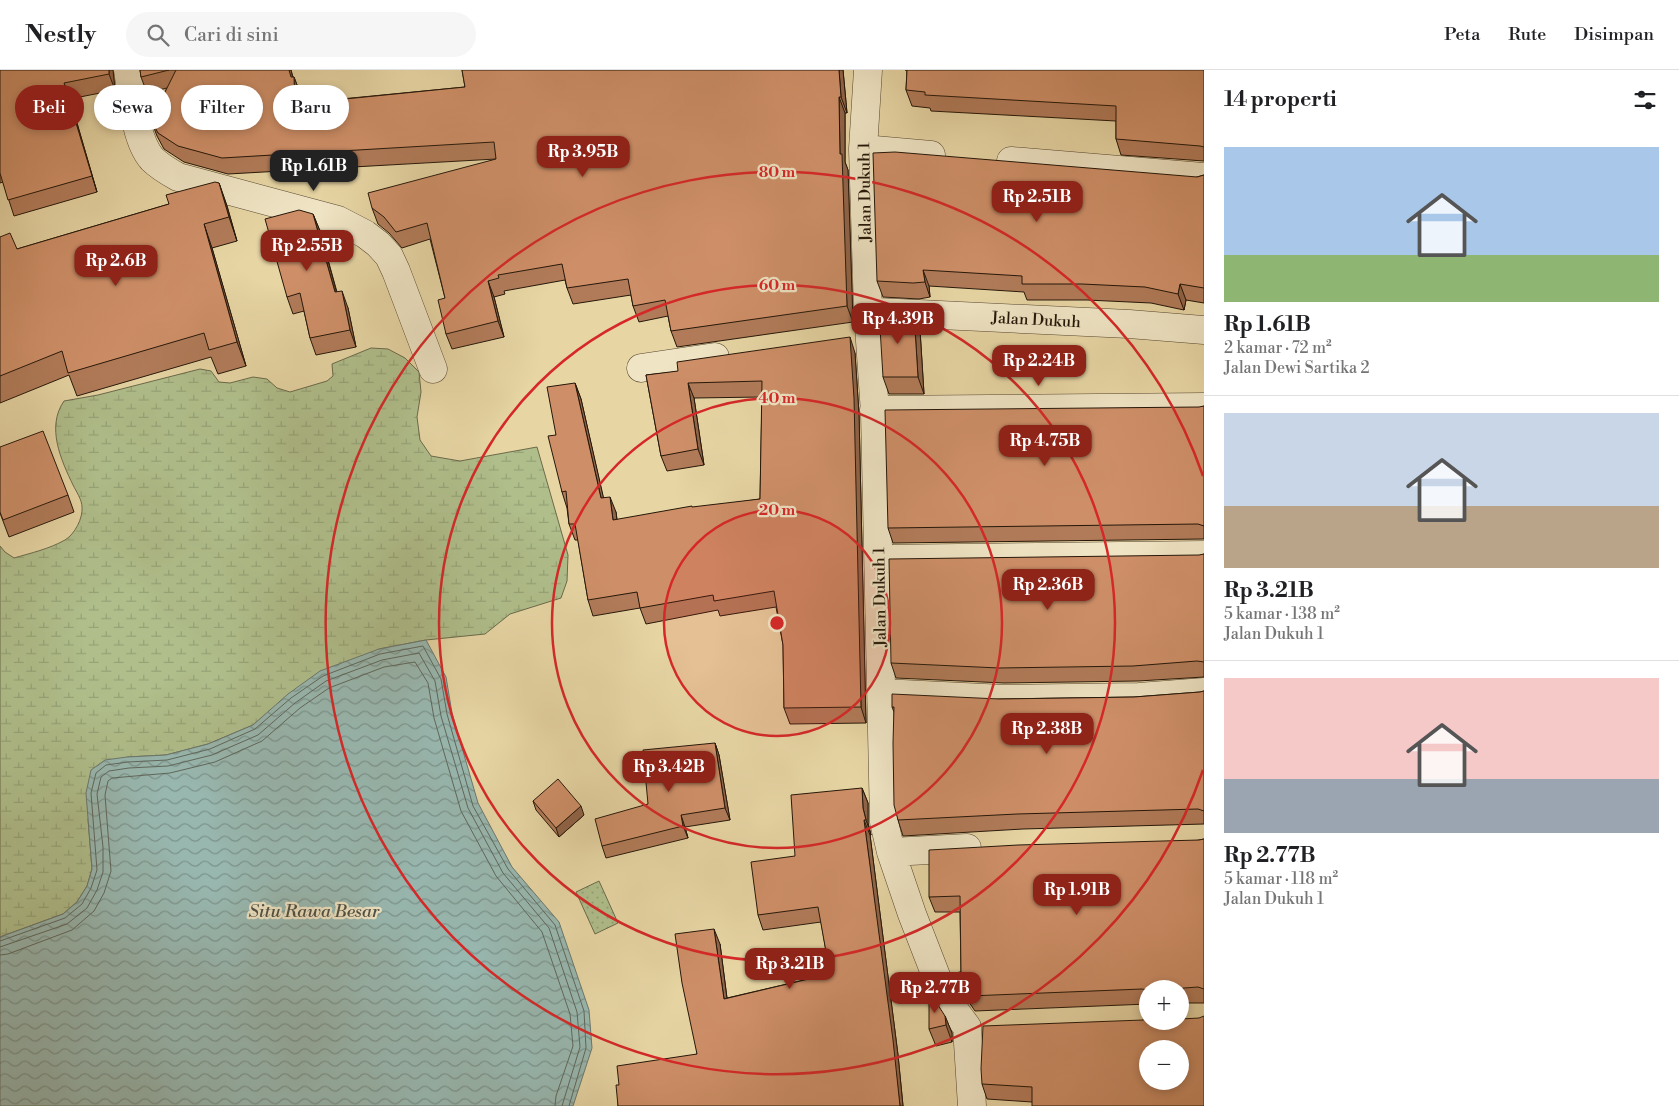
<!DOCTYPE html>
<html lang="id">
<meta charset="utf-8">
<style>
body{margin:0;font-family:"Libre Bodoni",serif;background:#f6f6f6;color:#202124;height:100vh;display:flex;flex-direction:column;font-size:19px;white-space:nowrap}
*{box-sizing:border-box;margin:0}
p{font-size:16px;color:#757577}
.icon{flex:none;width:28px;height:28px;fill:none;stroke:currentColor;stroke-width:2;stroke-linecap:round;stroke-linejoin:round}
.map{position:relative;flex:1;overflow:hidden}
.details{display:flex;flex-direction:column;background:#fff;width:475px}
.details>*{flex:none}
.guide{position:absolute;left:15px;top:15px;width:475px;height:45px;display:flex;gap:10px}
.buttons{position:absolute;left:1139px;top:910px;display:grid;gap:10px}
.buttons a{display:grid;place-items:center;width:50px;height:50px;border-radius:50%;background:#fff;box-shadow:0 2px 8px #0003;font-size:25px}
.price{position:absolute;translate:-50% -42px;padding:0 11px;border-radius:10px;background:#8f2418;color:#fff;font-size:16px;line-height:32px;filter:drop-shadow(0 1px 2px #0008)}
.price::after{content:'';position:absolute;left:50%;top:30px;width:15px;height:11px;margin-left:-8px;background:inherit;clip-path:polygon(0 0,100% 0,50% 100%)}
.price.on{background:#222;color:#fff}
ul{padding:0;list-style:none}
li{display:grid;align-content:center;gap:10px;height:265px;padding:0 20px}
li+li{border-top:1px solid #e0e0e0}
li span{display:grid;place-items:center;height:155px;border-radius:0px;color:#555}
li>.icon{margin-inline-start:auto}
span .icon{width:90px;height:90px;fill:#fffc;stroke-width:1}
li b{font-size:21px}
h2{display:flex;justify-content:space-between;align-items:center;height:60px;padding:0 20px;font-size:21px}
.pill{padding:0 18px;border-radius:22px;background:#fff;box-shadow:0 2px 8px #0003;font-size:18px;line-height:45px}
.pill.on{background:#8f2418;color:#fff}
header{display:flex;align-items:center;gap:30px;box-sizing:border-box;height:70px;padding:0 25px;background:#fff;border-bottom:1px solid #e0e0e0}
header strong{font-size:24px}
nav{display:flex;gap:28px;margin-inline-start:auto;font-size:18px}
.search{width:350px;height:45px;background:#f6f6f6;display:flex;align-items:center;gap:12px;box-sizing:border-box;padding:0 18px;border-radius:28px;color:#757577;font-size:19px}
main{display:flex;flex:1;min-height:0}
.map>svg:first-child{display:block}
.grass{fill:url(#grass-dots);stroke:#6a6a4a}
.wetland{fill:url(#wetland-marsh);stroke:#6a6a4a}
.water{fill:url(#water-waves);stroke:#6a776d}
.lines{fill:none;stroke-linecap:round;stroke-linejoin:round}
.shore{stroke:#5e675c;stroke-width:1}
.minor-casing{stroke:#564630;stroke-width:29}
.minor{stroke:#efe4c4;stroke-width:28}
.wall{fill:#b17b59;stroke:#251709}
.shaded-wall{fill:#906449;stroke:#251709}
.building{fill:#ce8f68;stroke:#251709;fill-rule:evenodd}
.ring{fill:none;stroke:#d62828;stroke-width:2.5}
.labels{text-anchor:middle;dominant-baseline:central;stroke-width:4.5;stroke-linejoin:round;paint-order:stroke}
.street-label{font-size:16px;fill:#251709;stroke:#efe4c4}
.water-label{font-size:18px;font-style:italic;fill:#4d4f43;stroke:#efe4c4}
.centre{fill:#d62828;stroke:#efe4c4;stroke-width:2.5}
.ring-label{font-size:15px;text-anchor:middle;font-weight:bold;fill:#d62828;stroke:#efe4c4;stroke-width:4.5;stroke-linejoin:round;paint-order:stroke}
</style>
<header>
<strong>Nestly</strong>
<div class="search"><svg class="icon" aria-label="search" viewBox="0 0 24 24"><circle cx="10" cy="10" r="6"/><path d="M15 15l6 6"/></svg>Cari di sini</div>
<nav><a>Peta</a><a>Rute</a><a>Disimpan</a></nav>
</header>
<main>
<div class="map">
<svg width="1204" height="1036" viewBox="0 0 1204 1036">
<defs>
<pattern id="grass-dots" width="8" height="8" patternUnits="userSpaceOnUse" patternTransform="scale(1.25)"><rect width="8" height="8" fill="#afbe8b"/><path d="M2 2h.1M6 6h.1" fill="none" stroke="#96a377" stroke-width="1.8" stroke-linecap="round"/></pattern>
<pattern id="wetland-marsh" width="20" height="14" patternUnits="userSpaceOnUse" patternTransform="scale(1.25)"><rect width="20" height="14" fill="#afbe8b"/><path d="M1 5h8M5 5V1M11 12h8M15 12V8" fill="none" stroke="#96a377"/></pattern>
<pattern id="water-waves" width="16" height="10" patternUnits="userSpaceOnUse" patternTransform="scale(1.25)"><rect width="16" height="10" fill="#98b7af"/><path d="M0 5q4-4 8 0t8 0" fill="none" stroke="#7c948d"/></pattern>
</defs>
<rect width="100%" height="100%" fill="#e7d5a4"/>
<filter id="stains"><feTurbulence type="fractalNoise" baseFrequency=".004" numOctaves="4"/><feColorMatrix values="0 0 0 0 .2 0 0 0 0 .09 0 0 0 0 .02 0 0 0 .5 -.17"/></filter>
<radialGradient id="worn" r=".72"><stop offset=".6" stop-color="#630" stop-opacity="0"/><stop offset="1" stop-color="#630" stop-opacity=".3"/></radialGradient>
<!-- grass -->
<path class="grass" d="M 599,811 L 618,853 L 595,864 L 576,822 Z"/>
<!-- wetland -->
<path class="wetland" d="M 371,278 L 388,279 L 405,288 L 419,302 L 421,322 L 417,347 L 420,370 L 431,386 L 460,391 L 537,377 L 568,485 L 567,511 L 561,528 L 510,544 L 485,564 L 426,570 L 379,579 L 271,640 L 253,655 L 208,674 L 166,685 L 127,687 L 88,749 L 92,799 L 87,816 L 77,832 L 63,844 L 0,867 L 0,476 L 5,482 L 14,488 C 31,483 49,479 65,470 C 75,464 83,448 82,437 C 82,430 76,421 73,415 C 61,390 46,357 64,331 L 98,325 L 200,299 L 211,301 L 219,312 L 230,313 L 253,307 L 267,309 L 277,318 L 290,322 L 327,311 L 333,306 L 332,294 Z"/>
<!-- water -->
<path class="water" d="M 426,570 L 446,607 L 452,643 L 478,733 L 512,797 L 559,852 L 589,940 L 592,978 L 573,1036 L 0,1036 L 0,867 L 63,844 L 77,832 L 87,816 L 92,799 L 86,723 L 91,700 L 105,690 L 127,687 L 166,685 L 208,674 L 253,655 L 288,624 L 320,601 L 379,579 Z"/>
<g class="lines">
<!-- shore -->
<path class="shore" d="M 0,871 L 65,848 L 82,834 L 91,818 L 97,800 L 91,723 L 96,703 L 106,695 L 128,692 L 167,690 L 210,679 L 255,659 L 291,628 L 323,606 L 380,584 L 423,576 L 441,609 L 447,644 L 473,736 L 508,799 L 555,855 L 584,941 L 586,978 L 569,1036
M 0,877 L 67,854 L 87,838 L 97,820 L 103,802 L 103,777 L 97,724 L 101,707 L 109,701 L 129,698 L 168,696 L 212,685 L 258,665 L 295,633 L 326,611 L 382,590 L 419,583 L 435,611 L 441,646 L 468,738 L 503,803 L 549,858 L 577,942 L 580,977 L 562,1036
M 0,885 L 8,884 L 72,860 L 94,841 L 104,823 L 111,801 L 105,725 L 108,711 L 112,708 L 170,703 L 215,692 L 262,671 L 300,638 L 329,618 L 384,597 L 415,592 L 428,613 L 434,648 L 461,741 L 496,806 L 542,862 L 570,944 L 573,976 L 556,1026 L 555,1036"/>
<defs>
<path id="minor" d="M 128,0 C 132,25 135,70 152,89 C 159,96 169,102 178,107 L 338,150 L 365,164 L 378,174 L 389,186 L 396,201 L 433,299
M 868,0 L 863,79 L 868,242 L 875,343 L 884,752 L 891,782 L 912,844 L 938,911 L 955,941 L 967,957 L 972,1036
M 863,79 L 931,85
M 1011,91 L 1204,107
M 877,242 L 1129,254 L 1204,260
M 641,298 L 715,287
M 874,340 L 1204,337
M 879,489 L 1204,485
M 882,623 L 1004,629 L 1139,627 L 1204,622
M 891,782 L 967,778"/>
</defs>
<!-- minor casing -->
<use href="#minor" class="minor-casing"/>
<!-- minor -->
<use href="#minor" class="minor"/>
</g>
<!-- wall -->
<path class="wall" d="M 0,0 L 113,2 L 115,20 L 70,29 L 97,122 L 14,146 L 3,112 L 0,113 Z
M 140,0 L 291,0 L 293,7 L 294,7 L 300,23 L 300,33 L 465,17 L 462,0 L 843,0 L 847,43 L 845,43 L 845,92 L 848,100 L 853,252 L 677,277 L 671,261 L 668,246 L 639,252 L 633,236 L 631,225 L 573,234 L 567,218 L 565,210 L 504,221 L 505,224 L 494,227 L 504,267 L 452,279 L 446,264 L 445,228 L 430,169 L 402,178 L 389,163 L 378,154 L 372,138 L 496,89 L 228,104 L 184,92 L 164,79 L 157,66 L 151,50 L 167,18 L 147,23 L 141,7 Z
M 905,0 L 1204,0 L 1204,91 L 1121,85 L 1116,69 L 1116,51 L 931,41 L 930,38 L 912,36 L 906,20 L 907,0 Z
M 1204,105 L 1204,233 L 1186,230 L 1184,240 L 1151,233 L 1087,230 L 1027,230 L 1024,222 L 929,216 L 930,227 L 919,229 L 883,227 L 877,211 L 1197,107 Z
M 219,113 L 227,136 L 237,171 L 212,178 L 246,296 L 218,304 L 211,287 L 77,326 L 69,305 L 0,333 L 0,167 L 17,179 L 169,134 Z
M 313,144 L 320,161 L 337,222 L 348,238 L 356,277 L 316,285 L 310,268 L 304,241 L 293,244 L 287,227 Z
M 914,243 L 920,260 L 924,324 L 889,324 L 883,307 Z
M 855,283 L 859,344 L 866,653 L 790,654 L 784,638 L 783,575 L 776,537 L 720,546 L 718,540 L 646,554 L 640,538 L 593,546 L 588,530 L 578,470 L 575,470 L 569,454 L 567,438 L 562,422 L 556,365 L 575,313 L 581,329 L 603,427 L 616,442 L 617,450 L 760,429 L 762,327 L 694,328 L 704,395 L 667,401 L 661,386 L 646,305 Z
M 1204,336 L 1204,469 L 893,473 L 888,458 Z
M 0,377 L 68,425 L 74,442 L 9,467 L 0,443 Z
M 1204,484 L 1204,607 L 1138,611 L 1004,613 L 896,608 L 891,593 Z
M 1204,621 L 1204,754 L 1023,759 L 903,766 L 898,750 L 894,642 L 892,637 L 999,629 L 1134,627 L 1200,622 Z
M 715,673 L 719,685 L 730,750 L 685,757 L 688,768 L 606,788 L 602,776 Z
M 862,718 L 868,733 L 868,753 L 871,765 L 870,765 L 898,985 L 903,1036 L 618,1036 L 619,1015 L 697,984 L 720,874 L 727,928 L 830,904 L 821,852 L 763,860 L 758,845 L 795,786 Z
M 533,731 L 584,745 L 559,767 L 536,740 Z
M 1204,769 L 1204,933 L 1180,933 L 1180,919 L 1148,919 L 1148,934 L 975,941 L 960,919 L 955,903 L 961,902 L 960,842 L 935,842 L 929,827 Z
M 945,946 L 952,963 L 952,972 L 936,976 L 929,959 Z
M 1143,950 L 1032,1032 L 987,1029 L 982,1014 Z"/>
<!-- shaded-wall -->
<path class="shaded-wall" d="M 109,0 L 113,0 L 115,20 L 109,4 Z
M 289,0 L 291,0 L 294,14 L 294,7 L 300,23 L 301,50 L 295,34 Z
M 839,0 L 843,0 L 847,43 L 841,27 Z
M 64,13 L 70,29 L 97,122 L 92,106 Z
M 839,27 L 845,43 L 845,92 L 848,100 L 853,252 L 847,236 L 840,84 Z
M 219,113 L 227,136 L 237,171 L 229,147 Z
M 313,144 L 320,161 L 341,239 L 335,222 Z
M 204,154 L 212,178 L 246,296 L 237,272 Z
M 923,200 L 929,216 L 930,227 L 925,212 Z
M 488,211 L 494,227 L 504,267 L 498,251 Z
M 1180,214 L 1186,230 L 1184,240 L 1178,224 Z
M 342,221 L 348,238 L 356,277 L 350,260 Z
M 914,243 L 920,260 L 924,324 L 918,307 Z
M 850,267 L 855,283 L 859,344 L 866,653 L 861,637 Z
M 575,313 L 581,329 L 607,443 L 601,428 Z
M 688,313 L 694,328 L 704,395 L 698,379 Z
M 610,427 L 616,442 L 619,466 L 613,450 Z
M 715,673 L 719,685 L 730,750 L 725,738 Z
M 862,718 L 868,733 L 868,753 L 871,765 L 866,750 L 863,738 Z
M 581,736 L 584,745 L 559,767 L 556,758 Z
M 681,745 L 685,757 L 688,768 L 683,756 Z
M 864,750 L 870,765 L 898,985 L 903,1036 L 900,1036 Z
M 714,859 L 720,874 L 729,944 L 724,929 Z
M 945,946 L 952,963 L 952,972 L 946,955 Z"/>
<!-- building -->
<path class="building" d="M 0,0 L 109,0 L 109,4 L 64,13 L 92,106 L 8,130 L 0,103 Z
M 140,0 L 169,0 L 141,7 Z
M 176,0 L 289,0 L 291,7 L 294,7 L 295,34 L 465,17 L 462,0 L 839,0 L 841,27 L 839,27 L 840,84 L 842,84 L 847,236 L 671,261 L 665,230 L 633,236 L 628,209 L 567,218 L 562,194 L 498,205 L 499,208 L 488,211 L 498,251 L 446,264 L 438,230 L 445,228 L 427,153 L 396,162 L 384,147 L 372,138 L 368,123 L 496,89 L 494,72 L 222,88 L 178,76 L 158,63 L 151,50 Z
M 907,0 L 1204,0 L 1204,77 L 1200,76 L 1116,69 L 1116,36 L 925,25 L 925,22 L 906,20 Z
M 895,82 L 1197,107 L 1204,105 L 1204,218 L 1180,214 L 1178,224 L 1145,217 L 1082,214 L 1022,214 L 1022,206 L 923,200 L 925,212 L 913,213 L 877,211 L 873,83 Z
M 215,112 L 219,113 L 229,147 L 204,154 L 237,272 L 209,280 L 204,263 L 68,303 L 62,281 L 0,306 L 0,167 L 10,163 L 17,179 L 169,134 L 166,125 Z
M 299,140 L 313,144 L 335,222 L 342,221 L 350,260 L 310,268 L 300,223 L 287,227 L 265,149 Z
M 879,241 L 914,243 L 918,307 L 883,307 Z
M 850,267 L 854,328 L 861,637 L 784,638 L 783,575 L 774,521 L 714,531 L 713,525 L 640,538 L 637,522 L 588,530 L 575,454 L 569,454 L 566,421 L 562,422 L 548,366 L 556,365 L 547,317 L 575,313 L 601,428 L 610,427 L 613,450 L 692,436 L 692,437 L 760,429 L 762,311 L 688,313 L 698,379 L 661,386 L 646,305 L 678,301 L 677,292 Z
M 1204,336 L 1204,456 L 1198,454 L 888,458 L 885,340 L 1199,337 Z
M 43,361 L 68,425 L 3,450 L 0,442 L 0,377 Z
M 1204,484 L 1204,592 L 1197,591 L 1133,596 L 999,598 L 891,593 L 889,489 L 1199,485 Z
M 1204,621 L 1204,741 L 1198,739 L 1017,744 L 898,750 L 894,735 L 893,673 L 894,637 L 892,637 L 892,624 L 999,629 L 1134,627 L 1200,622 Z
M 715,673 L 725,738 L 681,745 L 683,756 L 602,776 L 595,749 L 648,734 L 643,680 Z
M 558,709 L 581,736 L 556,758 L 533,731 Z
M 862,718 L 863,738 L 866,750 L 864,750 L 893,970 L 900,1036 L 618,1036 L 616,1015 L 619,1015 L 617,996 L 697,984 L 682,913 L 675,864 L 714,859 L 724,929 L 830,904 L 818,837 L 758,845 L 751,792 L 795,786 L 791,725 Z
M 1204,769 L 1204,919 L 1198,917 L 1171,919 L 1148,919 L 1148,920 L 1142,919 L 969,926 L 955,903 L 961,902 L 960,826 L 929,827 L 929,780 L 1018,775 L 1199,770 Z
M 929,921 L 945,946 L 946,955 L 929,959 Z
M 1204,946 L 1204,1036 L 1032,1036 L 1032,1017 L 982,1014 L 981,999 L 983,956 L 1143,950 L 1148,949 L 1148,951 L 1180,951 L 1180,949 L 1199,948 ZM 1148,979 L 1180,979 L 1180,1011 L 1148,1011 Z"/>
<!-- distance rings -->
<circle cx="777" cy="553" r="113" fill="#d62828" fill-opacity=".12"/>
<g class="ring">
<circle cx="777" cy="553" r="113"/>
<circle cx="777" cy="553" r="225"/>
<circle cx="777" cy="553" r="338"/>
<path d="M1203 700A451 451 0 1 1 1203 406"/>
</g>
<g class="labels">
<!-- street labels -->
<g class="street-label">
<text transform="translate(865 122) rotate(-91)">Jalan Dukuh 1</text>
<text transform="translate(1036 250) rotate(3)">Jalan Dukuh</text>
<text transform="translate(880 527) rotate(-91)">Jalan Dukuh 1</text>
</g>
<!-- water labels -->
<g class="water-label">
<text x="314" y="841">Situ Rawa Besar</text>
</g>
</g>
<circle cx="777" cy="553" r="8" class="centre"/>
<g class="ring-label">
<text x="777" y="107">80 m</text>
<text x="777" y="220">60 m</text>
<text x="777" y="333">40 m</text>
<text x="777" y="445">20 m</text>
</g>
<rect width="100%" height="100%" filter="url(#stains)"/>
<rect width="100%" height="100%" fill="url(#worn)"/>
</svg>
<div class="buttons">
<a>+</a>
<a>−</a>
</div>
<b class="price" style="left:583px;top:108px">Rp 3.95B</b>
<b class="price on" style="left:314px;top:122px">Rp 1.61B</b>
<b class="price" style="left:1037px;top:153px">Rp 2.51B</b>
<b class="price" style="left:307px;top:202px">Rp 2.55B</b>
<b class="price" style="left:116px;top:217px">Rp 2.6B</b>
<b class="price" style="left:898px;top:275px">Rp 4.39B</b>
<b class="price" style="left:1039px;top:317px">Rp 2.24B</b>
<b class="price" style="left:1045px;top:397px">Rp 4.75B</b>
<b class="price" style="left:1048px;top:541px">Rp 2.36B</b>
<b class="price" style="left:1047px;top:685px">Rp 2.38B</b>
<b class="price" style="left:669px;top:723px">Rp 3.42B</b>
<b class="price" style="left:1077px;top:846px">Rp 1.91B</b>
<b class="price" style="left:790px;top:920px">Rp 3.21B</b>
<b class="price" style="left:935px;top:944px">Rp 2.77B</b>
<div class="guide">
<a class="pill on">Beli</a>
<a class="pill">Sewa</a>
<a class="pill">Filter</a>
<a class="pill">Baru</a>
</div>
</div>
<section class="details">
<h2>14 properti<svg class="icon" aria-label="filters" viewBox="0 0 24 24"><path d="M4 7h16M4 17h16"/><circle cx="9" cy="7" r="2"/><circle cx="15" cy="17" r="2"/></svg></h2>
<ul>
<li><span style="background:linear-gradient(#a9c7e8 70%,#8fb573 0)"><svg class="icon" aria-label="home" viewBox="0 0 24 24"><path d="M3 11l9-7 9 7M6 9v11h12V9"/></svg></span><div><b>Rp 1.61B</b><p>2 kamar · 72 m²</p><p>Jalan Dewi Sartika 2</p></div></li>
<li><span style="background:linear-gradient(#c9d6e8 60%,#b9a48a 0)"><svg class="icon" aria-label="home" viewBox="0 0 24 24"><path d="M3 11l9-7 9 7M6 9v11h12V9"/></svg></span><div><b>Rp 3.21B</b><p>5 kamar · 138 m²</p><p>Jalan Dukuh 1</p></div></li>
<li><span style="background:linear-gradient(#f6c9c9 65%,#9aa5b1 0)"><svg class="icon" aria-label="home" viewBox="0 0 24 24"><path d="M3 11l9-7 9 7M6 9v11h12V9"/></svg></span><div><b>Rp 2.77B</b><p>5 kamar · 118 m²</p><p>Jalan Dukuh 1</p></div></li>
</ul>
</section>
</main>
